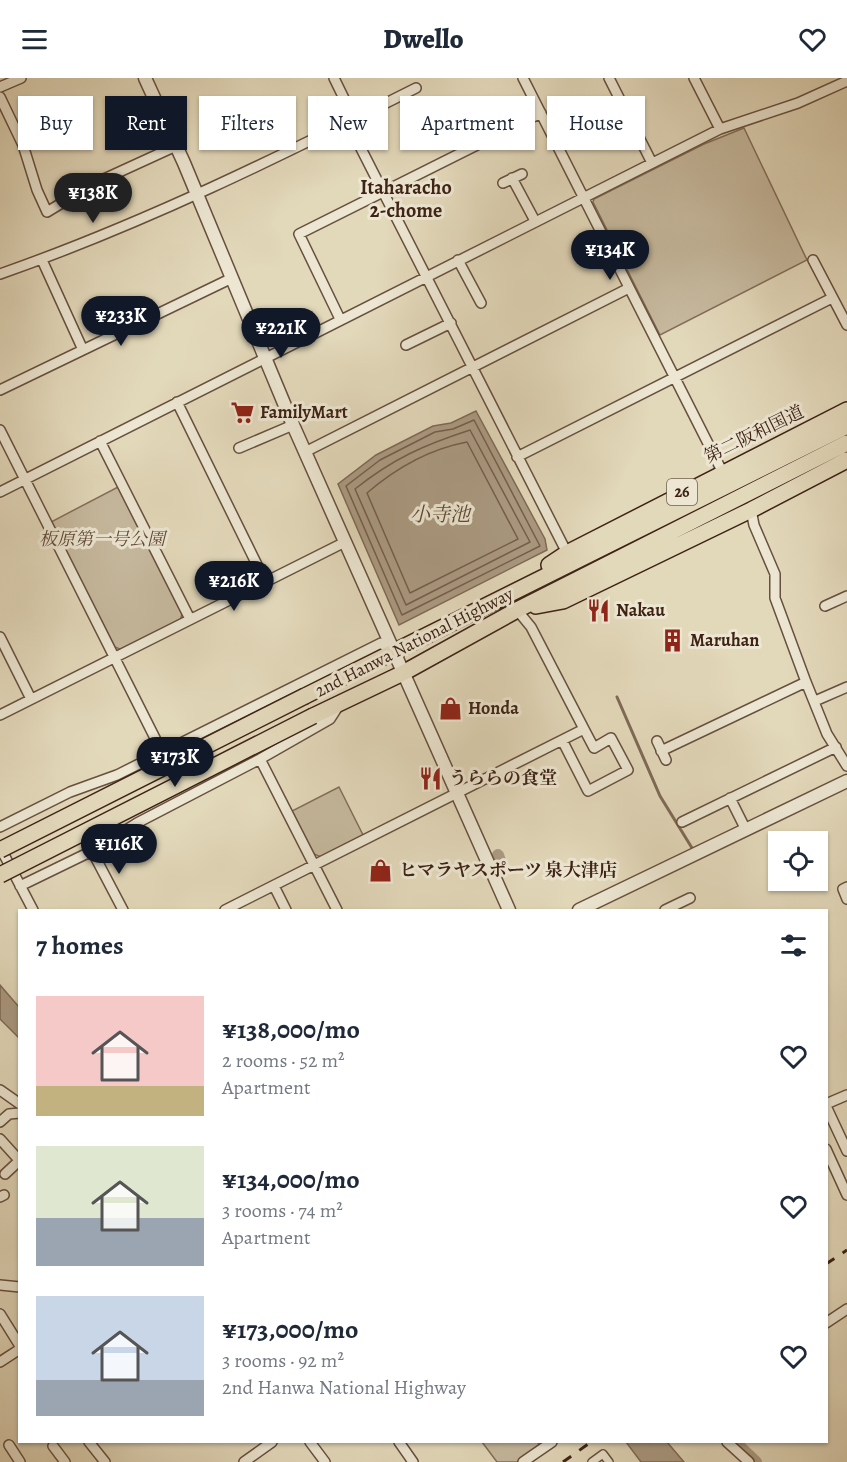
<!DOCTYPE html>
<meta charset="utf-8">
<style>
body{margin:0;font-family:Alegreya,"Noto Serif JP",serif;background:#f6f6f7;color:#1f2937;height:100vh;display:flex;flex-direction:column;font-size:22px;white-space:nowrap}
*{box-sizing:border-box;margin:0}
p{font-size:20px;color:#747a83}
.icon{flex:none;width:33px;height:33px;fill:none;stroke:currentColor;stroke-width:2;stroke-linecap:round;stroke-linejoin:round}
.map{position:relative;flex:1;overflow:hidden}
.panel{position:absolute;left:18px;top:831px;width:810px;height:534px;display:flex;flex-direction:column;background:#fff;border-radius:0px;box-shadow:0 2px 4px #0004}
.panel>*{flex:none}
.hud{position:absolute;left:18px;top:18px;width:812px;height:54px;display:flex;gap:12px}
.buttons{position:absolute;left:768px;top:753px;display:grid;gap:12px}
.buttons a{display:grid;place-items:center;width:60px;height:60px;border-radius:0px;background:#fff;box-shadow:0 2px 4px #0004;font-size:30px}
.price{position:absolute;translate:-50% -51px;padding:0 14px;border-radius:21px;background:#111827;color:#fff;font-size:20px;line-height:39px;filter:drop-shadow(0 2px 3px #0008)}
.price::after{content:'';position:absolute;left:50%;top:36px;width:18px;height:14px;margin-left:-9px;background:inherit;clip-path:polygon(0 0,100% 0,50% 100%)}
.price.current{background:#222;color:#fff}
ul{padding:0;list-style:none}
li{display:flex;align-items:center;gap:18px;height:150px;padding:0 18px}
li span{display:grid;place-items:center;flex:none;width:168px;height:120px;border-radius:0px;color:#555}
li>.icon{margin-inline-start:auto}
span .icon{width:72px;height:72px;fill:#fffc;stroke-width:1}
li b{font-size:26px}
h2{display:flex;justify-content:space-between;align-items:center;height:72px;padding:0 18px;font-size:26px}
.tag{padding:0 21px;border-radius:0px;background:#fff;box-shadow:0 2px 4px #0004;font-size:21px;line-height:54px}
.tag.current{background:#111827;color:#fff}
header{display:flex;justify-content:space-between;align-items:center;height:78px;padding:0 18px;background:#fff;font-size:27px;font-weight:800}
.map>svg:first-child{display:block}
.green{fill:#c6b99e;stroke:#826e5a;stroke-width:1.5}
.water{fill:#aa9a82;stroke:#7f6a56;stroke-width:1.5}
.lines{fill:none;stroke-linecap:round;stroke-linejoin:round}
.shore{stroke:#745e4c;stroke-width:1.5}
.stream{stroke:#7f6a56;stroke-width:3}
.canal{stroke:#aa9a82;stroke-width:12}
.pedestrian-casing{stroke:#67503e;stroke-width:10}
.minor-casing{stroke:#67503e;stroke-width:12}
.tertiary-casing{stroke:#67503e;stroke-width:15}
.trunk-casing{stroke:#3e2315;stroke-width:18}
.pedestrian{stroke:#ece6d2;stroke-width:7}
.minor{stroke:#ece6d2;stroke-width:9}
.tertiary{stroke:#ece6d2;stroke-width:12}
.trunk{stroke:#e2d8ba;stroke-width:15}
.rail{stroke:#3e2315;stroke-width:3;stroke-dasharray:10 10;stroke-linecap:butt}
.trunk-bridge-casing{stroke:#3e2315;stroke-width:18;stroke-linecap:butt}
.trunk-bridge{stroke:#e2d8ba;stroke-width:15}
.labels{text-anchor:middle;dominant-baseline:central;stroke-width:6;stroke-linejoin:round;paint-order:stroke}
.shield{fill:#ece6d2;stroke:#725e4e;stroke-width:1.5}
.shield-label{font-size:16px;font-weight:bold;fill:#3e2315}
.poi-label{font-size:18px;font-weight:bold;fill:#3e2315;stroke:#ece6d2;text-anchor:start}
.street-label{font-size:18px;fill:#3e2315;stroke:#ece6d2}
.park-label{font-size:18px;font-style:italic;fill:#604837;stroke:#ece6d2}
.neighbourhood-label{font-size:20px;font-weight:bold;fill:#3e2315;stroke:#ece6d2}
.water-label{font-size:20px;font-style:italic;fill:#5e4736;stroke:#ece6d2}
</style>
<header><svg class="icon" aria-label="menu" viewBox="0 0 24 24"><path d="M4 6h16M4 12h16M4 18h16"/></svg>Dwello<svg class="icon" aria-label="heart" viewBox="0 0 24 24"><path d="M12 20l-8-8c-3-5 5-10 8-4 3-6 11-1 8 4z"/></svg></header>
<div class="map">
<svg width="847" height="1384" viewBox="0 0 847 1384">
<rect width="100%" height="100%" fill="#e2d8ba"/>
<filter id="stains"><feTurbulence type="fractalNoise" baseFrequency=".00333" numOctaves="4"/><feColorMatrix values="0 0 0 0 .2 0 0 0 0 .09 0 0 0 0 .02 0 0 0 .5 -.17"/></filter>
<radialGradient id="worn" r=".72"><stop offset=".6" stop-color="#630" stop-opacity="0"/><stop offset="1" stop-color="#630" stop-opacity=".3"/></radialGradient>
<!-- green -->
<path class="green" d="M 744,50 L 807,182 L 660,257 L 593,124 L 594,121 L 704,66 Z
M 118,409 L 182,536 L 180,543 L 122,572 L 115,569 L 51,444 Z
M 339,709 L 363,757 L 321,779 L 314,776 L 292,733 Z
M 482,1364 L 537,1364 L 540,1367 L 517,1384 L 497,1384 Z"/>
<!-- water -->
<path class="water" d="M 476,333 L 545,461 L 547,472 L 399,547 L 338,406 L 376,377 L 433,348 L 451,345 Z
M 0,907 L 19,929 L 19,960 L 0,941 Z
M 626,1364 L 667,1364 L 684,1384 L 641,1384 Z"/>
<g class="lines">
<!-- shore -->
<path class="shore" d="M 474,342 L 540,468 L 402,537 L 346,408 L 380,382 L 435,354 L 453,351 Z
M 470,352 L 530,464 L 406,527 L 355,411 C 394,380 424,367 470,352 Z
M 467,364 L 518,461 L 410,515 L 367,415 C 396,390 430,371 467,364 Z"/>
<!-- stream -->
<path class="stream" d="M 617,619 L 660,718 L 692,770"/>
<!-- canal -->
<path class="canal" d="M 498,777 L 500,783
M 735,1364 L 756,1384"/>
<defs>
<path id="pedestrian" d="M 592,1384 L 603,1376 L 609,1384"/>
<path id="minor" d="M 334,0 L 354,41
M 523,0 L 722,393
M 609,0 L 652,85
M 694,0 L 720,51
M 0,9 L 21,0
M 0,19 L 23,67 L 37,112 L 47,134 L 93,106 L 176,68
M 348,45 L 567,475
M 512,100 L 535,143
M 503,105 L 522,96
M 42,182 L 83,272
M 458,182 L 481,225
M 813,182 L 847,247
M 0,196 C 143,146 281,78 416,10
M 340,241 L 299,156 L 541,35
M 406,267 L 451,245
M 0,312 L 230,201
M 177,324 L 265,503
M 0,352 L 162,674
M 100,363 L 190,541
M 239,370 L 293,347
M 305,374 L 629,210
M 517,379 L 832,220
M 0,414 L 720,51 L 798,25 L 847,3
M 751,432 L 754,447 L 775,496 L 775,520 L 806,604 L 827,656 L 847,688
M 825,528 L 847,518
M 0,559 L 31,621
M 815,623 L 847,609
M 0,637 L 345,464
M 562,662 L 588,713 L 628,692 L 611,660 L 594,670 L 584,651
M 657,663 L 666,682
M 661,673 L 806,604
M 260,681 L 337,832
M 730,720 L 746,752
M 682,744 L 836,669
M 0,749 L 70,714 L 117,697 L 381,565 L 392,573
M 0,769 L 33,832
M 92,773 L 123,832
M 20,808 L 92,773 L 137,745 L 260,681 L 330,641 L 339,627
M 274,808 L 286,832
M 847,809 L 843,811 L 847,821
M 225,832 L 584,651 L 531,549 L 517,532
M 665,832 L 690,820
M 0,1012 L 20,1026
M 826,1026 L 847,1017
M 826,1028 L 847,1073
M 0,1044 L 9,1036 L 20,1035
M 0,1061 L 19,1082
M 826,1071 L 847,1117
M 5,1096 L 20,1082
M 0,1119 L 4,1117
M 0,1207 L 20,1209
M 0,1236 L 20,1268
M 826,1245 L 847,1231
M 0,1284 L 20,1271
M 89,1364 L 105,1384
M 310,1364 L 325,1384
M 399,1364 L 413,1384
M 727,1364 L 749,1384
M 9,1367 L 20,1384
M 53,1368 L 65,1384
M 244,1384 L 272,1364
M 523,1384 L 552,1364"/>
<path id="tertiary" d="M 145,0 L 184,85 L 293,347 L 509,832
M 579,832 L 847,703"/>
<path id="trunk" d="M 549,487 L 567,475 L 847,332
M 536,528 L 563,523 L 751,432 L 847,382
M 305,618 L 847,348
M 313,638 L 403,595 L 517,532 L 847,365"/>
</defs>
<!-- pedestrian casing -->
<use href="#pedestrian" class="pedestrian-casing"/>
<!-- minor casing -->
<use href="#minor" class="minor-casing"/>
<!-- tertiary casing -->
<use href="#tertiary" class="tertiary-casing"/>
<!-- trunk casing -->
<use href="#trunk" class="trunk-casing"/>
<!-- pedestrian -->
<use href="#pedestrian" class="pedestrian"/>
<!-- minor -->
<use href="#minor" class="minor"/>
<!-- tertiary -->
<use href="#tertiary" class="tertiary"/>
<!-- trunk -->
<use href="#trunk" class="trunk"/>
<!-- rail -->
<path class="rail" d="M 826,1186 L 847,1172
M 563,1384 L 591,1364"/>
<defs>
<path id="trunk-bridge" d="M 0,772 L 305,618
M 0,797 L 313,638"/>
</defs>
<!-- trunk-bridge casing -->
<use href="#trunk-bridge" class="trunk-bridge-casing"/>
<!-- trunk-bridge -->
<use href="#trunk-bridge" class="trunk-bridge"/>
</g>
<!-- icons -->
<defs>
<symbol id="supermarket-bare" viewBox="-9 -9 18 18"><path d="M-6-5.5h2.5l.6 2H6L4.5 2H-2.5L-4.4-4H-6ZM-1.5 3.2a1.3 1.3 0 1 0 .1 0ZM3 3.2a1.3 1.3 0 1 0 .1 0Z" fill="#8f2418" stroke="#ece6d2" stroke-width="2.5" paint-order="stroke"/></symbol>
<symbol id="restaurant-bare" viewBox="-9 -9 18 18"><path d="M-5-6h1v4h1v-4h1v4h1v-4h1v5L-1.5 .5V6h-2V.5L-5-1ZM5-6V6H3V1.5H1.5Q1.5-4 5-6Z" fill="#8f2418" stroke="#ece6d2" stroke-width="2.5" paint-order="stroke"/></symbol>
<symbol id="building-bare" viewBox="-9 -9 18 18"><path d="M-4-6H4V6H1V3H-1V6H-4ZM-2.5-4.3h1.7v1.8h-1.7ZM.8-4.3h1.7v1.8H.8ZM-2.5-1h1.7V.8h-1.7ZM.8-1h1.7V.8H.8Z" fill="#8f2418" stroke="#ece6d2" stroke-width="2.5" paint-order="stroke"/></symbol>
<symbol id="shop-bare" viewBox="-9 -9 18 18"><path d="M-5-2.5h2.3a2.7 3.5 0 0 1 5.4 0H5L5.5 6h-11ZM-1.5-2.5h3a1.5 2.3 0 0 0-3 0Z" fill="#8f2418" stroke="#ece6d2" stroke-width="2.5" paint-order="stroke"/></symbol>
</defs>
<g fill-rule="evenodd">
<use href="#supermarket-bare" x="226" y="318" width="33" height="33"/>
<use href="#restaurant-bare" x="582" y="516" width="33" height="33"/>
<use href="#building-bare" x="656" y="546" width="33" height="33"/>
<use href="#shop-bare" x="434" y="614" width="33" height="33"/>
<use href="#restaurant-bare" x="414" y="684" width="33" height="33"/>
<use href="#shop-bare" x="364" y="776" width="33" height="33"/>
</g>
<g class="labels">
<!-- shield labels -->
<rect class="shield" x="667" y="401" width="30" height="26" rx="4.5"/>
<g class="shield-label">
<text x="682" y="414">26</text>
</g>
<!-- poi labels -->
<g class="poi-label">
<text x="260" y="334">FamilyMart</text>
<text x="616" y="532">Nakau</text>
<text x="690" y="562">Maruhan</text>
<text x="468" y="630">Honda</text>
<text x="449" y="700">うららの食堂</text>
<text x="399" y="792">ヒマラヤスポーツ 泉大津店</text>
</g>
<!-- street labels -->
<g class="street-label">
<text transform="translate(754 356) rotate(-26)">第二阪和国道</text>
<text transform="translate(414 564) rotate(-27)">2nd Hanwa National Highway</text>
</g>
<!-- park labels -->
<g class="park-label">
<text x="102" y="461">板原第一号公園</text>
</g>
<!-- neighbourhood labels -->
<g class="neighbourhood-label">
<text x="406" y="109">Itaharacho<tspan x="406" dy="23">2-chome</tspan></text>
</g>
<!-- water labels -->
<g class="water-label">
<text x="440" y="436">小寺池</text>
</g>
</g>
<rect width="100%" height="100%" filter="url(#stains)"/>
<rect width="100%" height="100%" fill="url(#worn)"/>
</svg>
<div class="buttons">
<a><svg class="icon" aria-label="locate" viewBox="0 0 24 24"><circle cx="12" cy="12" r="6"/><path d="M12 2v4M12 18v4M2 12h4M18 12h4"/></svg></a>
</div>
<b class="price current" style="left:93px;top:146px">¥138K</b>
<b class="price" style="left:610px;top:203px">¥134K</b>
<b class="price" style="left:121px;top:269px">¥233K</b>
<b class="price" style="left:281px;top:281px">¥221K</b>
<b class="price" style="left:234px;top:534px">¥216K</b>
<b class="price" style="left:175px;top:710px">¥173K</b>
<b class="price" style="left:119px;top:797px">¥116K</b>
<div class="hud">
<a class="tag">Buy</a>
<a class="tag current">Rent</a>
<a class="tag">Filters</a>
<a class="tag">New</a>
<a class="tag">Apartment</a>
<a class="tag">House</a>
</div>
<section class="panel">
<h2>7 homes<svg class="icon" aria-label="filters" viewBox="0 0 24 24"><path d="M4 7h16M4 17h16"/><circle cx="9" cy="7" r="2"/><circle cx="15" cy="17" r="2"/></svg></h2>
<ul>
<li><span style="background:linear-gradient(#f6c9c9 75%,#c2b280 0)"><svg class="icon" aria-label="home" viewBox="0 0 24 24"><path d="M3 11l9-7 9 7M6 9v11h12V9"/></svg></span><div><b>¥138,000/mo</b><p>2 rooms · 52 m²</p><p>Apartment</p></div><svg class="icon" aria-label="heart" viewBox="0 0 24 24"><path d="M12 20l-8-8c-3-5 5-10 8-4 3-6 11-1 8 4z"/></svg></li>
<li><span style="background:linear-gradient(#dfe7d0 60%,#9aa5b1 0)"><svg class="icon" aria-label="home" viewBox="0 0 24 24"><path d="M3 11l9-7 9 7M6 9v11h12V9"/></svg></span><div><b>¥134,000/mo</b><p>3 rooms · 74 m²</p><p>Apartment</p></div><svg class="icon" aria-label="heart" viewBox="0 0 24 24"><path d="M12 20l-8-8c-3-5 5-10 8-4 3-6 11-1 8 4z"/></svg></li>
<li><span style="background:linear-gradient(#c9d6e8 70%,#9aa5b1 0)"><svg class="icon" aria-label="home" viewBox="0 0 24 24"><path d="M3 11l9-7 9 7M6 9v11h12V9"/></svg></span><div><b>¥173,000/mo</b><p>3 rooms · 92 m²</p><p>2nd Hanwa National Highway</p></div><svg class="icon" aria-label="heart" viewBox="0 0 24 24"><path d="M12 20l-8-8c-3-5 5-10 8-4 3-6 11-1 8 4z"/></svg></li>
</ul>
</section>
</div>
